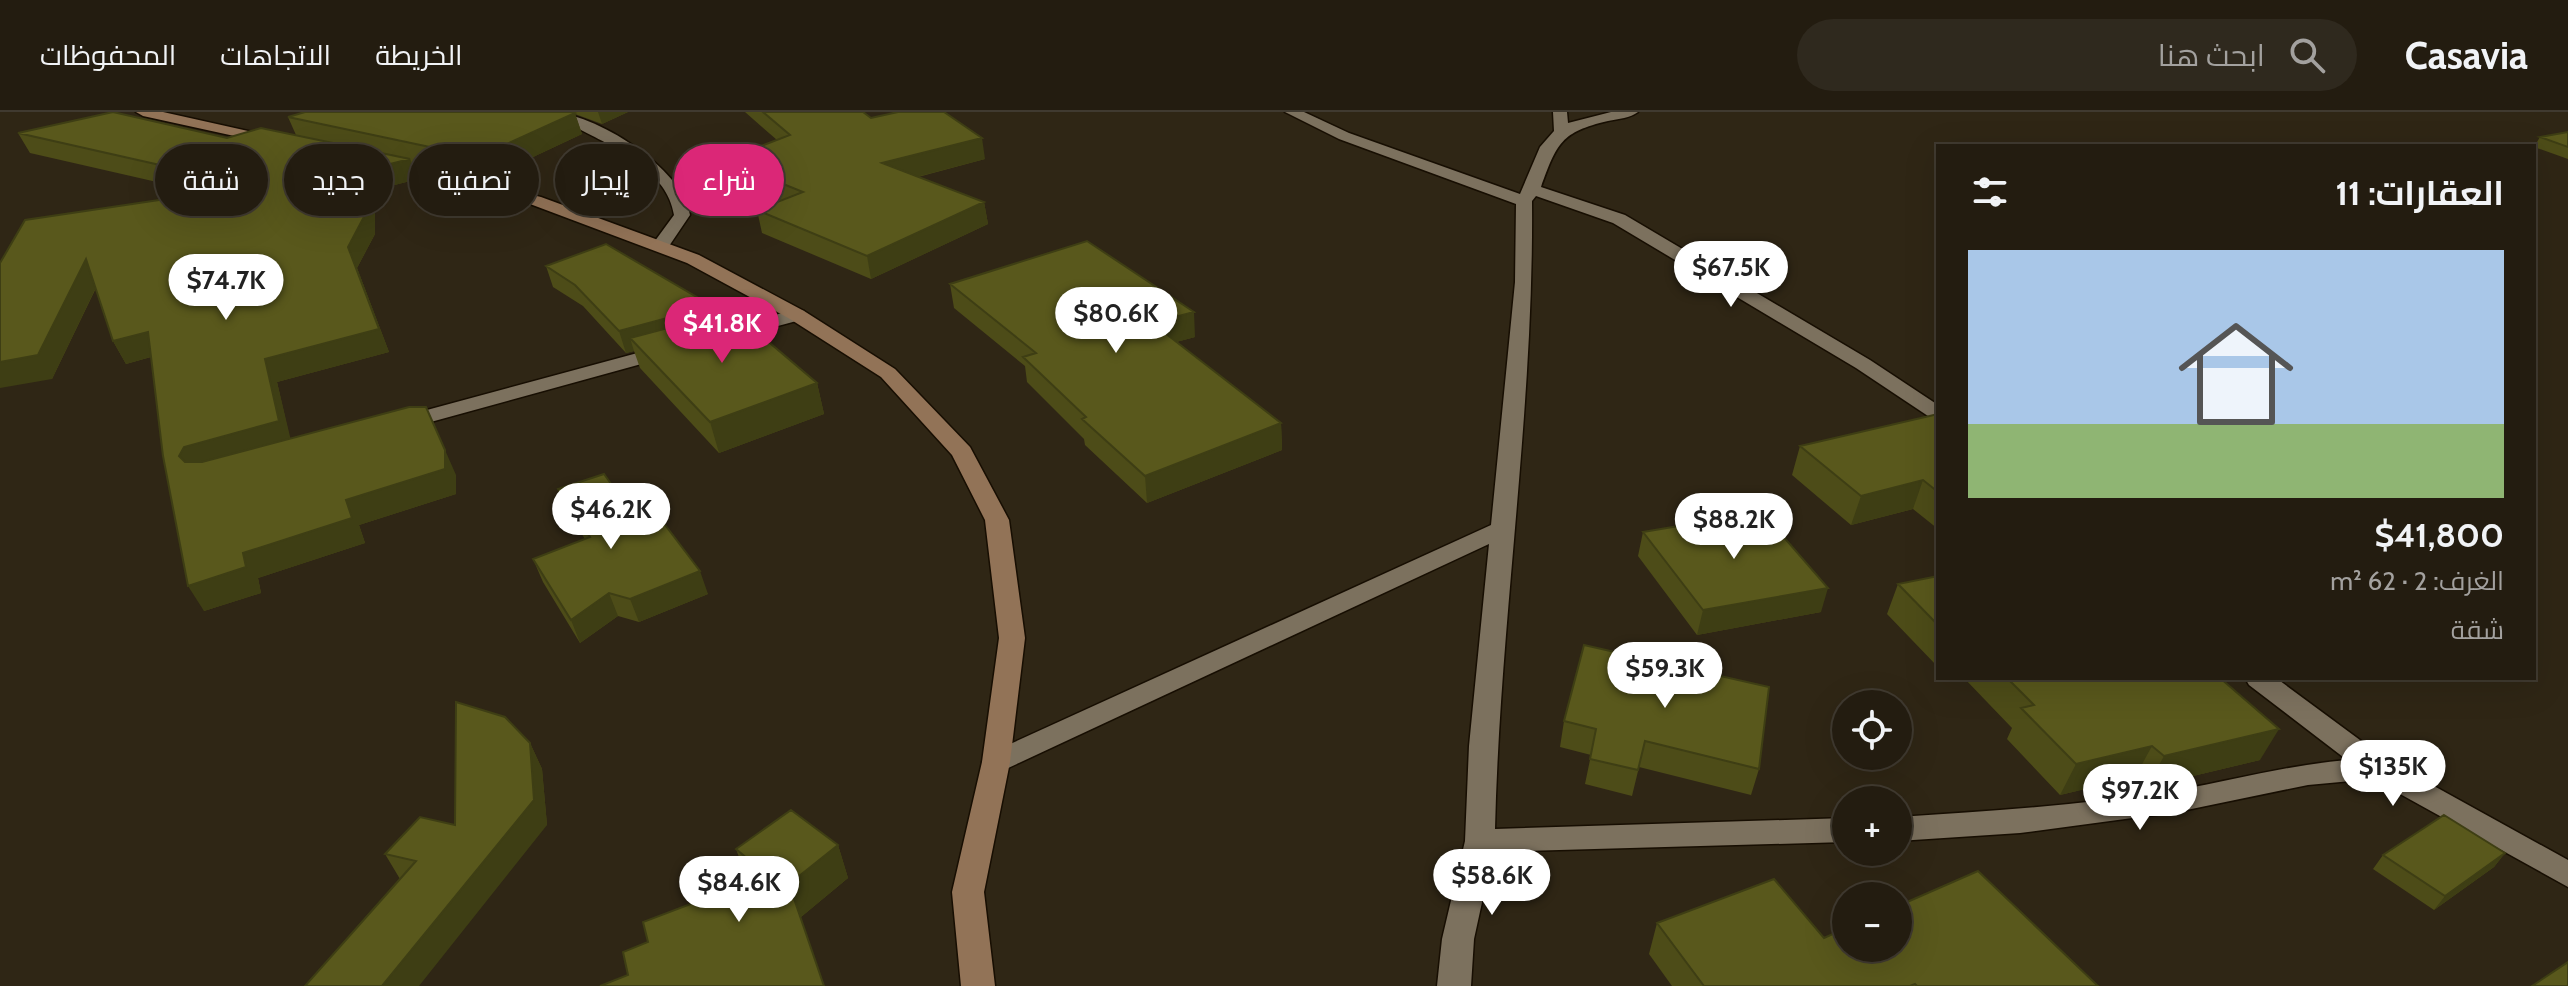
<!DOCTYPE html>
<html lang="ar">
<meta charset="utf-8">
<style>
body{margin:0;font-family:Cabin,Cairo,sans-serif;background:#2f291e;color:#f1f3f6;direction:rtl;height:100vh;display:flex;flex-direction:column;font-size:30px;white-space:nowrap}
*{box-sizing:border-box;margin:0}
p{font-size:26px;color:#a3a19f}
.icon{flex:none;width:44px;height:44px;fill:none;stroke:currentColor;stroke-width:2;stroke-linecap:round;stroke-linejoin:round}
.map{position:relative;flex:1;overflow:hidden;direction:ltr}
.side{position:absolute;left:1936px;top:32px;width:600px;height:536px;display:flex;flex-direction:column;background:#231c10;border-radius:0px;box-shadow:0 8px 32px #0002,0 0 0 2px #403a30;direction:rtl}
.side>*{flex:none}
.top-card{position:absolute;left:24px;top:32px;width:760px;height:72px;direction:rtl;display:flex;gap:16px}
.tools{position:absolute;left:1832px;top:578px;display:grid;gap:16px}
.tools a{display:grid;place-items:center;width:80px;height:80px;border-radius:50%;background:#231c10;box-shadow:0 8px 32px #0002,0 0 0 2px #403a30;font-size:40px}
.price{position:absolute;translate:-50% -68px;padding:0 18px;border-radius:28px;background:#fff;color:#222;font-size:26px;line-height:52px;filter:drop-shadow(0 2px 4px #0008)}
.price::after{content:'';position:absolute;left:50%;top:48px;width:24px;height:18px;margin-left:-12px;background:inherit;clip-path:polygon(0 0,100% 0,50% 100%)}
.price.current{background:#db2777;color:#fff}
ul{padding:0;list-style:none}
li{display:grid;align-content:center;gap:16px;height:424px;padding:0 32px}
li+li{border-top:2px solid #403a30}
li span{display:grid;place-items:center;height:248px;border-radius:0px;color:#555}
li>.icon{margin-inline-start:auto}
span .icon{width:144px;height:144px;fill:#fffc;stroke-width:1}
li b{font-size:34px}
h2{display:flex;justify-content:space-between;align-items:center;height:96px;padding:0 32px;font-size:34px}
.pill{padding:0 28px;border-radius:36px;background:#231c10;box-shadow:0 8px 32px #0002,0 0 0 2px #403a30;font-size:28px;line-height:72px}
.pill.current{background:#db2777;color:#fff}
header{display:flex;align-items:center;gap:48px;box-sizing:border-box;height:112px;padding:0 40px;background:#231c10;border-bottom:2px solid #403a30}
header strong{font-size:38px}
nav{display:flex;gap:44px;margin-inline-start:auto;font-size:28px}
.search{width:560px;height:72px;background:#2f291e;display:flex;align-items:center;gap:20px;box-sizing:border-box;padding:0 28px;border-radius:44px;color:#a3a19f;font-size:30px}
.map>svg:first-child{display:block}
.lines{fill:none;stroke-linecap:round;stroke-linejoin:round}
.street-casing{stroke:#170e02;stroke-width:3}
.secondary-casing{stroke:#170e02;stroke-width:3}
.street{fill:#7c715e;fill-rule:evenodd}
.secondary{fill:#927357;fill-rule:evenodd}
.wall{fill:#4d4c18}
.shaded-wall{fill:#3e3e14}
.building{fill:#59581c;stroke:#3e3e14;stroke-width:2}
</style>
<header>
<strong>Casavia</strong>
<div class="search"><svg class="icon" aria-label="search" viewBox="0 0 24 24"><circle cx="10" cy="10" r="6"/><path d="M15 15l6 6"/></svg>ابحث هنا</div>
<nav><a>الخريطة</a><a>الاتجاهات</a><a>المحفوظات</a></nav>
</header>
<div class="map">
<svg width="2568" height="874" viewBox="0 0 2568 874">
<rect width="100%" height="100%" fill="#2f2615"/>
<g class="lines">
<defs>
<path id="street" d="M 549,0 C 594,0 683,56 690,103 L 667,137 L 661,138 L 652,133 L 674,103 C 668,60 616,36 581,18 C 570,12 557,8 549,0 Z
M 1285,0 L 1304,0 L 1349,21 L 1520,82 L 1540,35 L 1554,19 L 1553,0 L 1567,0 L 1568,11 L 1611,0 L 1638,0 C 1630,6 1619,7 1608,9 C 1561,20 1557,31 1541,75 L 1625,103 L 1870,248 L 1938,293 L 1938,308 L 1931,306 L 1856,256 L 1613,111 L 1536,84 L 1532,89 C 1534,299 1500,507 1495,717 L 1846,706 L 1846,730 L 1493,740 L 1474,827 L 1471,874 L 1437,874 L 1442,827 L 1465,729 L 1469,634 L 1489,432 L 1006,657 L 996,661 L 986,657 L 982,650 L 986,643 L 1491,413 L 1515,170 L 1516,92 L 1339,27 Z
M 797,197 L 804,199 L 806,203 L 804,207 L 722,229 L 712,223 L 715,219 Z
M 667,233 L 674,235 L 677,239 L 674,243 L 398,319 L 387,313 L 390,308 Z
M 2245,566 L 2276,566 L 2387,648 L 2568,748 L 2568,775 L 2373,667 L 2308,673 L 2177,700 L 2020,721 L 1898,729 L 1898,705 C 1991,699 2086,693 2178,678 C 2234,668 2289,653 2347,648 L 2249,573 Z"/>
<path id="secondary" d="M 136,0 L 163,0 L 271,24 L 278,28 L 271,32 L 143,4 Z
M 385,48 L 541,85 L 699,143 L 804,199 L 895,257 L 970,335 L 1009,408 L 1025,526 L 1010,650 L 984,780 L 995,874 L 961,874 L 952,780 L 982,650 L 999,526 L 985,408 L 952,343 L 881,265 L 790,207 L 687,151 L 530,92 L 380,56 L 380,50 Z"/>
</defs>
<!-- street casing -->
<use href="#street" class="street-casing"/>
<!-- secondary casing -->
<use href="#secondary" class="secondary-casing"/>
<!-- street -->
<use href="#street" class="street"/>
<!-- secondary -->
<use href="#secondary" class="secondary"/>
</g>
<!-- wall -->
<path class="wall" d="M 305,0 L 628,0 L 602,12 L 575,2 L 582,22 L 495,63 L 465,56 L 452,59 L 411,51 L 418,67 L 375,78 L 375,122 L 357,156 L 389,240 L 277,270 L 290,327 L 456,363 L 456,382 L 359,413 L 365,431 L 258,466 L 261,481 L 204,499 L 151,245 L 126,252 L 113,229 L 96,176 L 52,267 L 0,151 L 205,81 L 30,41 L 18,21 L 227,26 L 296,23 L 288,5 Z
M 745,0 L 863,0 L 871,6 L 985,47 L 918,65 L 984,90 L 988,112 L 871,167 L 762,121 L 757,98 L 779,90 L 729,70 L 724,48 L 777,28 Z
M 2568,20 L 2568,47 L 2534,35 L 2540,25 Z
M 546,154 L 715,203 L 817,271 L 824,302 L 719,341 L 640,256 L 634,239 L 626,241 L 583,194 L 553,175 Z
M 950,172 L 1195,225 L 1176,230 L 1281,311 L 1282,338 L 1147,391 L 1085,333 L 1084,327 L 1027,270 L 1025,254 L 954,196 Z
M 1938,302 L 1938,417 L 1913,397 L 1851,413 L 1792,363 L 1800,334 Z
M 558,377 L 637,408 L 708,482 L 639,510 L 618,504 L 580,531 L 543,470 L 533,447 L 585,427 L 567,400 Z
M 1643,420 L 1821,500 L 1697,523 L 1638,444 Z
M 1938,464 L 1938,553 L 1937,554 L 1887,502 L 1898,472 Z
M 1964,566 L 2220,566 L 2260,648 L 2147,675 L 2135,665 L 2060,683 L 2007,627 L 2012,616 Z
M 1564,609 L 1759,657 L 1751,683 L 1639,655 L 1632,684 L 1585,672 L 1591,643 L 1560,635 Z
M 530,631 L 542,657 L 547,713 L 400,767 L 385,742 L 455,713 Z
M 838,733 L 848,766 L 801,805 L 628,863 L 648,830 L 748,770 L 736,737 Z
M 2505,741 L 2494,755 L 2434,798 L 2373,757 L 2383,743 Z
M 1657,811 L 1824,826 L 2098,874 L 1672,874 L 1649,842 Z"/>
<!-- shaded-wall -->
<path class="shaded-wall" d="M 598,0 L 628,0 L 602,12 Z
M 575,1 L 582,22 L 495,63 L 487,41 Z
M 982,26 L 985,47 L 886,73 L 882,51 Z
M 457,35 L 465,56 L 452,59 L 444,38 Z
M 410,47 L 418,67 L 375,78 L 375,122 L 357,156 L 389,240 L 277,270 L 292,333 L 193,369 L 179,344 L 184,335 L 265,247 L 366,58 Z
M 984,90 L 988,112 L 871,167 L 867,144 Z
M 86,147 L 99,169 L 52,267 L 0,276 L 0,250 Z
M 712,194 L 719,216 L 630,226 L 634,239 L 626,241 L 619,219 Z
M 1194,200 L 1195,225 L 1154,236 L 1152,211 Z
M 148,220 L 161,242 L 126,252 L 113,229 Z
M 817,271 L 824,302 L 719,341 L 710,310 Z
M 1281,311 L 1282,338 L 1147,391 L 1145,364 Z
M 445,338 L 456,363 L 456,382 L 359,413 L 365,431 L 258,466 L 261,481 L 204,499 L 188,474 L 243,441 L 346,388 Z
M 1923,368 L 1913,397 L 1851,413 L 1861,384 Z
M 700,459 L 708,482 L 639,510 L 630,487 Z
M 1828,476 L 1821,500 L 1697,523 L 1703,498 Z
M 609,481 L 618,504 L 580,531 L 571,508 Z
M 2279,617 L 2260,648 L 2147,675 L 2164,644 Z
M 530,631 L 542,657 L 547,713 L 419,874 L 382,874 Z
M 2152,634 L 2135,665 L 2060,683 L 2076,652 Z
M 838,733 L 848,766 L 801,805 L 789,772 Z
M 2505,741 L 2494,755 L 2434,798 L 2445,784 Z"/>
<!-- building -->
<path class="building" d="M 113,0 L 227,26 L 261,16 L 410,47 L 366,58 L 366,101 L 348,135 L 379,217 L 265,247 L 279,309 L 184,335 L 179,344 L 185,350 L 202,350 L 409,295 L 426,295 L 445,338 L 445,357 L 346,388 L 352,406 L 243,441 L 246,455 L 188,474 L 163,344 L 148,220 L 113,229 L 86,147 L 38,243 L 0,250 L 0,151 L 25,108 L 253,74 L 18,21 Z
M 305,0 L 573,0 L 575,1 L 487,41 L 457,35 L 444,38 L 288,5 Z
M 763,0 L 863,0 L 871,6 L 898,0 L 944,0 L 982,26 L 882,51 L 984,90 L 867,144 L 757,98 L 803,80 L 724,48 L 790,23 Z
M 2568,20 L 2568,35 L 2540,25 Z
M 1087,129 L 1194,200 L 1152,211 L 1281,311 L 1145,364 L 1082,307 L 1086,305 L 1023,245 L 1036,241 L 950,172 Z
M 606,132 L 712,194 L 619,219 L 575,173 L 546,154 Z
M 732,199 L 817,271 L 710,310 L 630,226 Z
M 1938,302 L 1938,380 L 1923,368 L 1861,384 L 1800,334 Z
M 604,362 L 637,408 L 656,401 L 700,459 L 630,487 L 609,481 L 571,508 L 533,447 L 590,425 L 558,377 Z
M 1762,400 L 1828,476 L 1703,498 L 1643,420 Z
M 1938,464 L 1938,513 L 1898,472 Z
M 1584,533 L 1769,575 L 1759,657 L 1645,629 L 1638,658 L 1590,647 L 1596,617 L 1564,609 Z
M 2007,566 L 2220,566 L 2279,617 L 2164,644 L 2152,634 L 2076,652 L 2021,596 L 2034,593 Z
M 456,590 L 505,605 L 530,631 L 534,688 L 382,874 L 305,874 L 416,749 L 385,742 L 420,705 L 455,713 Z
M 791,698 L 838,733 L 789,772 L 824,874 L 600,874 L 628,863 L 623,840 L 648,830 L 643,810 L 767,763 L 736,737 Z
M 2444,703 L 2505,741 L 2445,784 L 2383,743 Z
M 1978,759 L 2098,874 L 1917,874 L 1915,872 L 1910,874 L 1704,874 L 1657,811 L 1774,767 L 1824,826 L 1846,816 L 1846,836 L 1898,836 L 1898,794 Z
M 2568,850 L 2568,874 L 2532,874 Z"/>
</svg>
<div class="tools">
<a><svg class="icon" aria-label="locate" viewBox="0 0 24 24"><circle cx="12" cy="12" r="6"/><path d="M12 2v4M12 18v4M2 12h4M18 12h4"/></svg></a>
<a>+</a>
<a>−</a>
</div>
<b class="price" style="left:1731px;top:197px">$67.5K</b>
<b class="price" style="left:226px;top:210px">$74.7K</b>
<b class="price" style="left:1116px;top:243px">$80.6K</b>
<b class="price current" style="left:722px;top:253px">$41.8K</b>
<b class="price" style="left:611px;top:439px">$46.2K</b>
<b class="price" style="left:1734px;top:449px">$88.2K</b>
<b class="price" style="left:1665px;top:598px">$59.3K</b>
<b class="price" style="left:2393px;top:696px">$135K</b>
<b class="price" style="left:2140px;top:720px">$97.2K</b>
<b class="price" style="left:1492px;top:805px">$58.6K</b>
<b class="price" style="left:739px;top:812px">$84.6K</b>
<div class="top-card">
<a class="pill current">شراء</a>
<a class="pill">إيجار</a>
<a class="pill">تصفية</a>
<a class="pill">جديد</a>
<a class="pill">شقة</a>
</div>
<section class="side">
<h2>العقارات: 11<svg class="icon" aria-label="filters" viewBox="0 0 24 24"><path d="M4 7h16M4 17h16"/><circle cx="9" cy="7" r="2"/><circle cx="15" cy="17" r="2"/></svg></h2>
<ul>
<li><span style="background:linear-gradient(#a9c7e8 70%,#8fb573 0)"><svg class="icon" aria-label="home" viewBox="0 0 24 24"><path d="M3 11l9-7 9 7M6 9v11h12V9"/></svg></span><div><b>$41,800</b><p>الغرف: 2 · 62 m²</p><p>شقة</p></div></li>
</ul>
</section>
</div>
